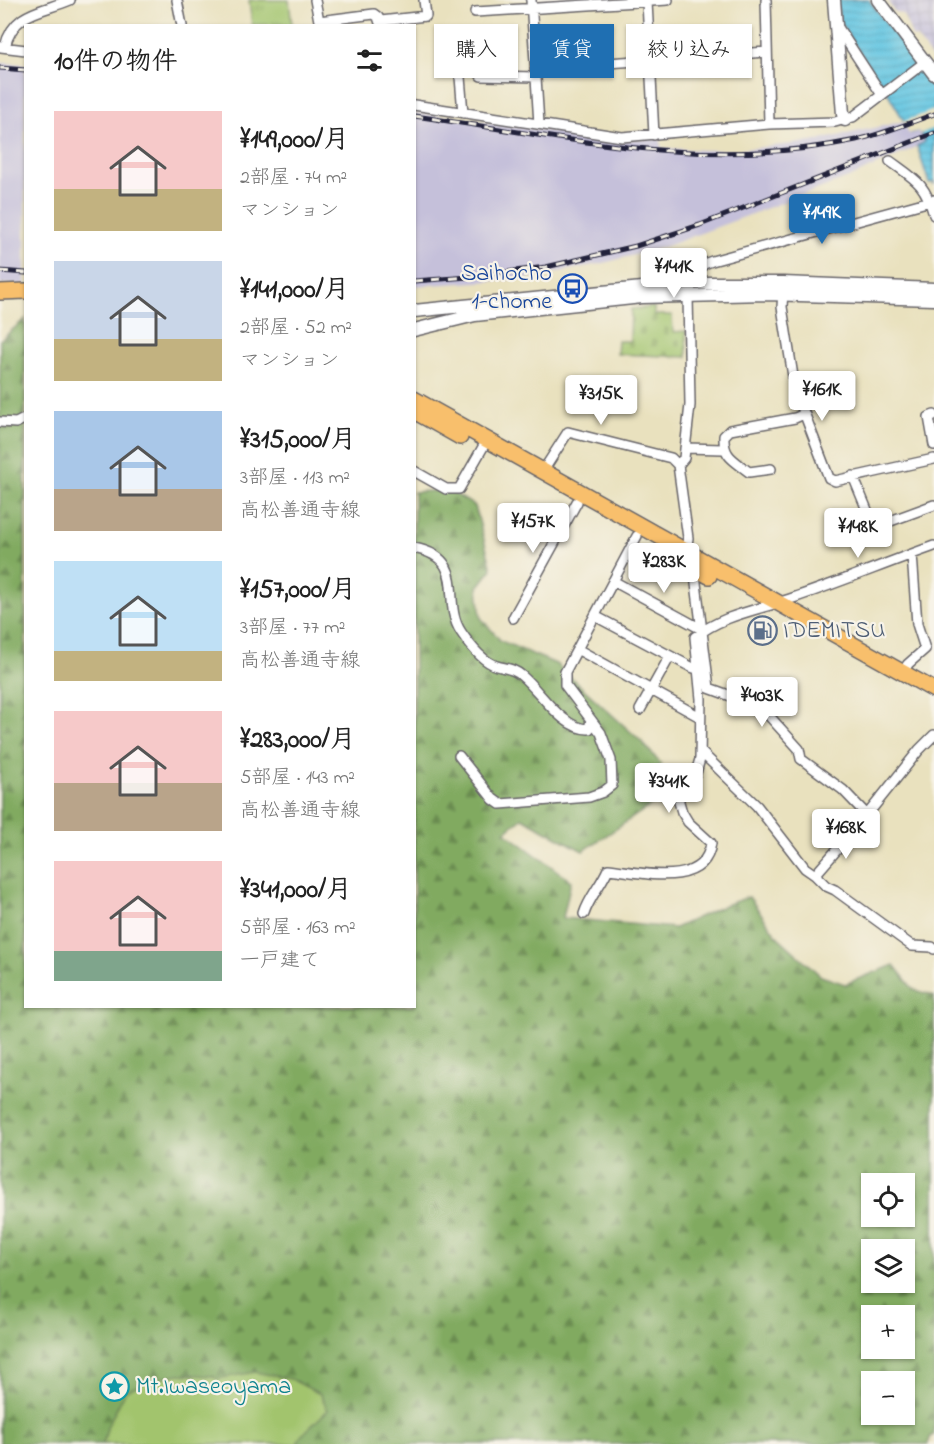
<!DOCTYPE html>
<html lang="ja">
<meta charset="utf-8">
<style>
body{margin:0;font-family:"Indie Flower","Klee One",sans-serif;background:#f6f6f6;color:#222;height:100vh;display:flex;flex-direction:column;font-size:22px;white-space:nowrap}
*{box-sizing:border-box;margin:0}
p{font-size:20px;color:#767676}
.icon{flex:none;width:33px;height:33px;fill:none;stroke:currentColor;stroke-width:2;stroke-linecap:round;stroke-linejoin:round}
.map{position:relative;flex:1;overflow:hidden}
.side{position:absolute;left:24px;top:24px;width:392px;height:984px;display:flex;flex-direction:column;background:#fff;border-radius:0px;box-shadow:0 2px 4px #0004}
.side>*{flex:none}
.guide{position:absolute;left:434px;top:24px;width:410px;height:54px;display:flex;gap:12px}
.tools{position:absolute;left:861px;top:1173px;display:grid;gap:12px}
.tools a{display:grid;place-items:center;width:54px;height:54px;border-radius:0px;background:#fff;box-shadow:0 2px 4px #0004;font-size:30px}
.price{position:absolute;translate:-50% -51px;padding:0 14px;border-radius:6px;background:#fff;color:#222;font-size:20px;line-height:39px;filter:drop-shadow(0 2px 3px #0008)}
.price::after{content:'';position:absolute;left:50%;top:36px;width:18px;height:14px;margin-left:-9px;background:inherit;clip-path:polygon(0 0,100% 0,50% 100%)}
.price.current{background:#1f6fb2;color:#fff}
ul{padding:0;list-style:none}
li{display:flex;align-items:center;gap:18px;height:150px;padding:0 30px}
li span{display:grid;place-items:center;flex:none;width:168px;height:120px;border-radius:0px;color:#555}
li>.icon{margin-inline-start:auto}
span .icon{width:72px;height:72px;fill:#fffc;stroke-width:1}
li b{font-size:26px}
h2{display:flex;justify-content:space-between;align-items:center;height:72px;padding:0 30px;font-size:26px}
.tag{padding:0 21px;border-radius:0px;background:#fff;box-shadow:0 2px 4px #0004;font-size:21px;line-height:54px}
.tag.current{background:#1f6fb2;color:#fff}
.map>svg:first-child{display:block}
.industrial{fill:url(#industrial-grid)}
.railway{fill:#c5c0da}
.grass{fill:url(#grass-tufts);stroke:#627354;stroke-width:1.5}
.forest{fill:url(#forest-firs);stroke:#52664e;stroke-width:1.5;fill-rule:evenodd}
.cemetery{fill:url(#cemetery-stones);stroke:#627354;stroke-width:1.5}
.green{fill:#a2c46d;stroke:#627354;stroke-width:1.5}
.water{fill:url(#water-rules);stroke:#43748e;stroke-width:1.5}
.pier{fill:#e9e1be}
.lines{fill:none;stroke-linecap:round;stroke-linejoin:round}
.minor-casing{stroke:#686569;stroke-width:12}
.tertiary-casing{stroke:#686569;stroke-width:15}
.primary-casing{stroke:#686569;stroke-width:18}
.minor{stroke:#fff;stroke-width:9}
.tertiary{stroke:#fff;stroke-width:12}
.primary{stroke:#f8bf6c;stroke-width:15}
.rail-casing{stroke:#22223b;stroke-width:5}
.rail{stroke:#f7f3e8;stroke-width:3;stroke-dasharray:9;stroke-linecap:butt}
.labels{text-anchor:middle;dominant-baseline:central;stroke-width:4.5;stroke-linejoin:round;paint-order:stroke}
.transit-label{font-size:24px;fill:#164399;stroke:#f7f3e8;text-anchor:end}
.service-label{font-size:24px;fill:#4e5e75;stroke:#f7f3e8;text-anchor:start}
.culture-label{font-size:24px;fill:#0d838f;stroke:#f7f3e8;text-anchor:start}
</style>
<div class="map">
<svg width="934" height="1444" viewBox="0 0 934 1444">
<defs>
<pattern id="industrial-grid" width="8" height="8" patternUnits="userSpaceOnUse" patternTransform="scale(1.5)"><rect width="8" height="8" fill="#c5c0da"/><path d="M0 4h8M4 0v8" fill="none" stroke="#a9a5bc"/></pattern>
<pattern id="grass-tufts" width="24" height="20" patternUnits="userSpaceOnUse" patternTransform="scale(1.5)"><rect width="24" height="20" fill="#a2c46d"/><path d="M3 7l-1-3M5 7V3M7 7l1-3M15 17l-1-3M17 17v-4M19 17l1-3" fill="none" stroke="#8ba85f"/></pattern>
<pattern id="forest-firs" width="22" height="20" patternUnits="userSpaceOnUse" patternTransform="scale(1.5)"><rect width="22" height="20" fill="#81aa60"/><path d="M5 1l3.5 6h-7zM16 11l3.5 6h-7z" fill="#698a50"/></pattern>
<pattern id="cemetery-stones" width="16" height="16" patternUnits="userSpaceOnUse" patternTransform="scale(1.5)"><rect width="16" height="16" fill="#a2c46d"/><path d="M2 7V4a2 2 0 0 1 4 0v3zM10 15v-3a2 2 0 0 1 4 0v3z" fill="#8ba85f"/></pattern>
<pattern id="water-rules" width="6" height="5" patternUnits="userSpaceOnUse" patternTransform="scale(1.5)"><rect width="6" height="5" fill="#64c6e2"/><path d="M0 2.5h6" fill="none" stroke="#56aac3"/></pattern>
</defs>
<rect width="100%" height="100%" fill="#f7f3e8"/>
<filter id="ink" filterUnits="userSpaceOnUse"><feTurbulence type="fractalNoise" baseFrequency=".0167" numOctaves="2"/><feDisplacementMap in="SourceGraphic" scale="12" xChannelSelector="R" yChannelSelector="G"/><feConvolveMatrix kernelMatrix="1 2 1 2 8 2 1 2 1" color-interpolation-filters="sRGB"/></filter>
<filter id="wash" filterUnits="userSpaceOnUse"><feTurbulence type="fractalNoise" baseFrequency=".008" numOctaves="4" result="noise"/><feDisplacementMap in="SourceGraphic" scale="24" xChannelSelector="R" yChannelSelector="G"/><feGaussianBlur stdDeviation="1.35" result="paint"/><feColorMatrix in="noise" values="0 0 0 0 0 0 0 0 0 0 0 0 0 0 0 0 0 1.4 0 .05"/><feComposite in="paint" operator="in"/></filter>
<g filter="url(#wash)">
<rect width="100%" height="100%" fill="#e9e1be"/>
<!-- industrial -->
<path class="industrial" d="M 894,0 L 934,0 L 934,61 L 916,37 L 913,38 L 912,36 L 903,14 L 894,11 L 888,2 Z"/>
<!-- railway -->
<path class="railway" d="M 0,63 L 25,64 L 25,285 L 0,284 Z
M 414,112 L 621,141 L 661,138 L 661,148 L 702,150 L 736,150 L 811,142 L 905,121 L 911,133 L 919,130 L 925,143 L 851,177 L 661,248 L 604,263 L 523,279 L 414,286 Z"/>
<!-- grass -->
<path class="grass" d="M 249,0 L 289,0 L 292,25 L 252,25 Z"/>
<!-- forest -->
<path class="forest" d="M 25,319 L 26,1006 L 414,1006 L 414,492 L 448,490 L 475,506 L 492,569 L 478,587 L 481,618 L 501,641 L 556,664 L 642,742 L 661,764 L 648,776 L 672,791 L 583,851 L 522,818 L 505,832 L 571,881 L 563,918 L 675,928 L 725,905 L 749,897 L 777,936 L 821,976 L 845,984 L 894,965 L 913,989 L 934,996 L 934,1435 L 931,1436 L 928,1444 L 0,1444 L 0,340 ZM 872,1184 L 904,1184 L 904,1216 L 872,1216 ZM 872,1250 L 904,1250 L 904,1282 L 872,1282 ZM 872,1316 L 904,1316 L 904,1348 L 872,1348 ZM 872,1382 L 904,1382 L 904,1414 L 872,1414 Z"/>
<!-- cemetery -->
<path class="cemetery" d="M 654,307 L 654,315 L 672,315 L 673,332 L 686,331 L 687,357 L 617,354 L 618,341 L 630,341 L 631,309 Z"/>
<!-- green -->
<path class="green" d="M 255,1372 L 291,1379 L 320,1394 L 328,1410 L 301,1436 L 297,1444 L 103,1444 L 108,1425 L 126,1391 L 147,1381 L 178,1374 L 213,1376 L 217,1379 Z"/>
<!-- water -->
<path class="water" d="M 837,0 L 869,0 L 934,88 L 934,185 L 933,182 L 929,183 L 917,146 L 925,142 L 919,130 L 911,133 L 889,95 L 840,23 Z"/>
<!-- pier -->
<path class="pier" d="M 934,110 L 934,128 L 920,134 L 918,131 L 909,134 L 903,122 Z"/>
</g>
<g filter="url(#ink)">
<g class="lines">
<defs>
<path id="minor" d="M 177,0 L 182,26
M 315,0 L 319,21 L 374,14 L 378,17 L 381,26
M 531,0 L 539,124
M 766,0 L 769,124
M 647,2 L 654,135
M 475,12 L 668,0
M 381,21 L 426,16 L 424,0
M 837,26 L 882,95
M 1,47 L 26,50
M 5,47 C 13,11 42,12 70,0
M 458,53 L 463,113
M 443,54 L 475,52
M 535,68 L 767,52
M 481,76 L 536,77
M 414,105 L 622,137 L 769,124 L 835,122 L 853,117 L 925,62
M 890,161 C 916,180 925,183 934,215
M 783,290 L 782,307 L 795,389 L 829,478 L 835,481 L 934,459
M 934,415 L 929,417 L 934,445
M 0,422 L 16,423 L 26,418
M 685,448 L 723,449
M 771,469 L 749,472 C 734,460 723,457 724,436 L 730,430 L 795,418 L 804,414
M 414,471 L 446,489 L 459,489 L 487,440
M 543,471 L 568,432 L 671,458 L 678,465
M 853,476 L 874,527 L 934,505
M 414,548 C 470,559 440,600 461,632 C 469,644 483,662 497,666 C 508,669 514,669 522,676 C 541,692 563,730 589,729 L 591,720
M 686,551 L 688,538 L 678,465 L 684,458 L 690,405 L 688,295 L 697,272 L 704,264 L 712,261 L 934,200
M 699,570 L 695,575 L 709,688 L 761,707 L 799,749 L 801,759 L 843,790 L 867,815
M 613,581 L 703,630
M 595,616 L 691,667 L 697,669
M 513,618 L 577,502
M 577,649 L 700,717
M 903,672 L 908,664 L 925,649 L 917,624 L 912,554
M 640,710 L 670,656
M 934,735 L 919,750 L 867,815 L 815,875 L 826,886 L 835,890 L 912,946 L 932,947 L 934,949
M 700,751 L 757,806 L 805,868 L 815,875
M 459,756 L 493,799 L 500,804 L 589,797 L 603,792 L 612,785 L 611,760 L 601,733 L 565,685 L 565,672 L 637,536
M 584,914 C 589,898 601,885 608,869 C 640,872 705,890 711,843 L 688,822 L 682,812 L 679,802 L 679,792 L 682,784 L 696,773 L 700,759 L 701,699 L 695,637 C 722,615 758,610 790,599 C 838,583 886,563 934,546"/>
<path id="tertiary" d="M 834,0 L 843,114 L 845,120
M 878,0 L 934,74
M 414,311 L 691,283 L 783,283 L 934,289
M 414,330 L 475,315 L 642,297 L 766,294 L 934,299"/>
<path id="primary" d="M 0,292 L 26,291
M 414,399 L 934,690
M 414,411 L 460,437
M 667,553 L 709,576"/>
</defs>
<!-- minor casing -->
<use href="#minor" class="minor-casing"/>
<!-- tertiary casing -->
<use href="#tertiary" class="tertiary-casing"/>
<!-- primary casing -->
<use href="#primary" class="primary-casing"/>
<!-- minor -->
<use href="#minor" class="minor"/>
<!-- tertiary -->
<use href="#tertiary" class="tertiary"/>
<!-- primary -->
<use href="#primary" class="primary"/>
<defs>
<path id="rail" d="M 0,68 L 26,70
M 414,116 C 566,137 703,172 856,140 C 883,134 909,123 934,114
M 0,271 L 26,273
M 414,281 L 469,277 L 546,267 L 636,246 L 700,225 L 934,133"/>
</defs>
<!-- rail casing -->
<use href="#rail" class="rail-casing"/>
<!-- rail -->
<use href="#rail" class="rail"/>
</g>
</g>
<!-- icons -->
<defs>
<symbol id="bus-ring" viewBox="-11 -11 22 22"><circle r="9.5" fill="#f7f3e8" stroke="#1a4fb4" stroke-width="1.5"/><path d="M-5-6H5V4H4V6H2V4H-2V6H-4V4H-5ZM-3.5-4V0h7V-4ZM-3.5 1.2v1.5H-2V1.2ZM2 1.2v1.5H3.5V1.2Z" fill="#1a4fb4"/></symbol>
<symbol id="fuel-ring" viewBox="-11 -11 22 22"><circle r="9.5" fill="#f7f3e8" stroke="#5c6f8a" stroke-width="1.5"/><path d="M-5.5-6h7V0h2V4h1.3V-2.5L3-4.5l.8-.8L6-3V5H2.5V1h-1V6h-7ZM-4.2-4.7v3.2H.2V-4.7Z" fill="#5c6f8a"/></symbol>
<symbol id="sight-ring" viewBox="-11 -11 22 22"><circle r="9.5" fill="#f7f3e8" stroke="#0f9aa8" stroke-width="1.5"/><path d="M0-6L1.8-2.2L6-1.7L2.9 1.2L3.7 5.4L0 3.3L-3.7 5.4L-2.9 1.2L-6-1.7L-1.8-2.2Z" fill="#0f9aa8"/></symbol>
</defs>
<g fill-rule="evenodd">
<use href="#bus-ring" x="556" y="272" width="33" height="33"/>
<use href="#fuel-ring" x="746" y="614" width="33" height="33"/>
<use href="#sight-ring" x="98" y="1370" width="33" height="33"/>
</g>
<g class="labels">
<!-- transit labels -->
<g class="transit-label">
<text x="552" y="274">Saihocho<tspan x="552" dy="28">1-chome</tspan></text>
</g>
<!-- service labels -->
<g class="service-label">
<text x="783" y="631">IDEMITSU</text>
</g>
<!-- culture labels -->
<g class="culture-label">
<text x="136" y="1387">Mt.Iwaseoyama</text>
</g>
</g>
</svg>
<div class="tools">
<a><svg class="icon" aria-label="locate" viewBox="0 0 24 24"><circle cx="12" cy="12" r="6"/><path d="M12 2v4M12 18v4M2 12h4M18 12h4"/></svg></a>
<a><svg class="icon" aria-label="layers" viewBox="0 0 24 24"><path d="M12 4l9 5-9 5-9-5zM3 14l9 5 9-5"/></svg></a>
<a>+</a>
<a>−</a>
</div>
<b class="price current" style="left:822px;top:245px">¥149K</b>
<b class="price" style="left:674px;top:299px">¥141K</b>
<b class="price" style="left:822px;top:422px">¥161K</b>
<b class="price" style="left:601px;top:426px">¥315K</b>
<b class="price" style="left:533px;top:554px">¥157K</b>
<b class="price" style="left:858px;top:559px">¥148K</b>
<b class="price" style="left:664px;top:594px">¥283K</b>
<b class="price" style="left:762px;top:728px">¥403K</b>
<b class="price" style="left:669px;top:814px">¥341K</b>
<b class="price" style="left:846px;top:860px">¥168K</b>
<div class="guide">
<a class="tag">購入</a>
<a class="tag current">賃貸</a>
<a class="tag">絞り込み</a>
</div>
<section class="side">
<h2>10件の物件<svg class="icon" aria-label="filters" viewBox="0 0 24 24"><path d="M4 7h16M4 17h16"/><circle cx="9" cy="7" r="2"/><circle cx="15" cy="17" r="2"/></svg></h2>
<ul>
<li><span style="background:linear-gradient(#f6c9c9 65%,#c2b280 0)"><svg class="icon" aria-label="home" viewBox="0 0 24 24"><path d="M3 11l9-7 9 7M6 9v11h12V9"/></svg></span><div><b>¥149,000/月</b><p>2部屋 · 74 m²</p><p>マンション</p></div></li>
<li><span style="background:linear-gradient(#c9d6e8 65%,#c2b280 0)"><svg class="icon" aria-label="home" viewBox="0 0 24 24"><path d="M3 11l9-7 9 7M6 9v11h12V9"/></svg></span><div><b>¥141,000/月</b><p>2部屋 · 52 m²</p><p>マンション</p></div></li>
<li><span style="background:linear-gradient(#a9c7e8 65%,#b9a48a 0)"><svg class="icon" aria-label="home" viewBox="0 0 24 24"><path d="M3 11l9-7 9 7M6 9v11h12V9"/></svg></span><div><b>¥315,000/月</b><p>3部屋 · 113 m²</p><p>高松善通寺線</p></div></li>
<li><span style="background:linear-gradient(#bfe0f5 75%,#c2b280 0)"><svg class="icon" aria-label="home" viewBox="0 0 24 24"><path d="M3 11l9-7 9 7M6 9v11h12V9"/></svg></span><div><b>¥157,000/月</b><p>3部屋 · 77 m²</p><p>高松善通寺線</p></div></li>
<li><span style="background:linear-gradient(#f6c9c9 60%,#b9a48a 0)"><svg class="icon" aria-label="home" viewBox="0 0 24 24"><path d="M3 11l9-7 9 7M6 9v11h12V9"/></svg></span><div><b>¥283,000/月</b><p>5部屋 · 143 m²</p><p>高松善通寺線</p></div></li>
<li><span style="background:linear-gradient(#f6c9c9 75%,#7fa58c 0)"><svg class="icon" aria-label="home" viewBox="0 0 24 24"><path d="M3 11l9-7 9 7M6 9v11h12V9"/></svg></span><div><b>¥341,000/月</b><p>5部屋 · 163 m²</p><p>一戸建て</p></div></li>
</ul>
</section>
</div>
